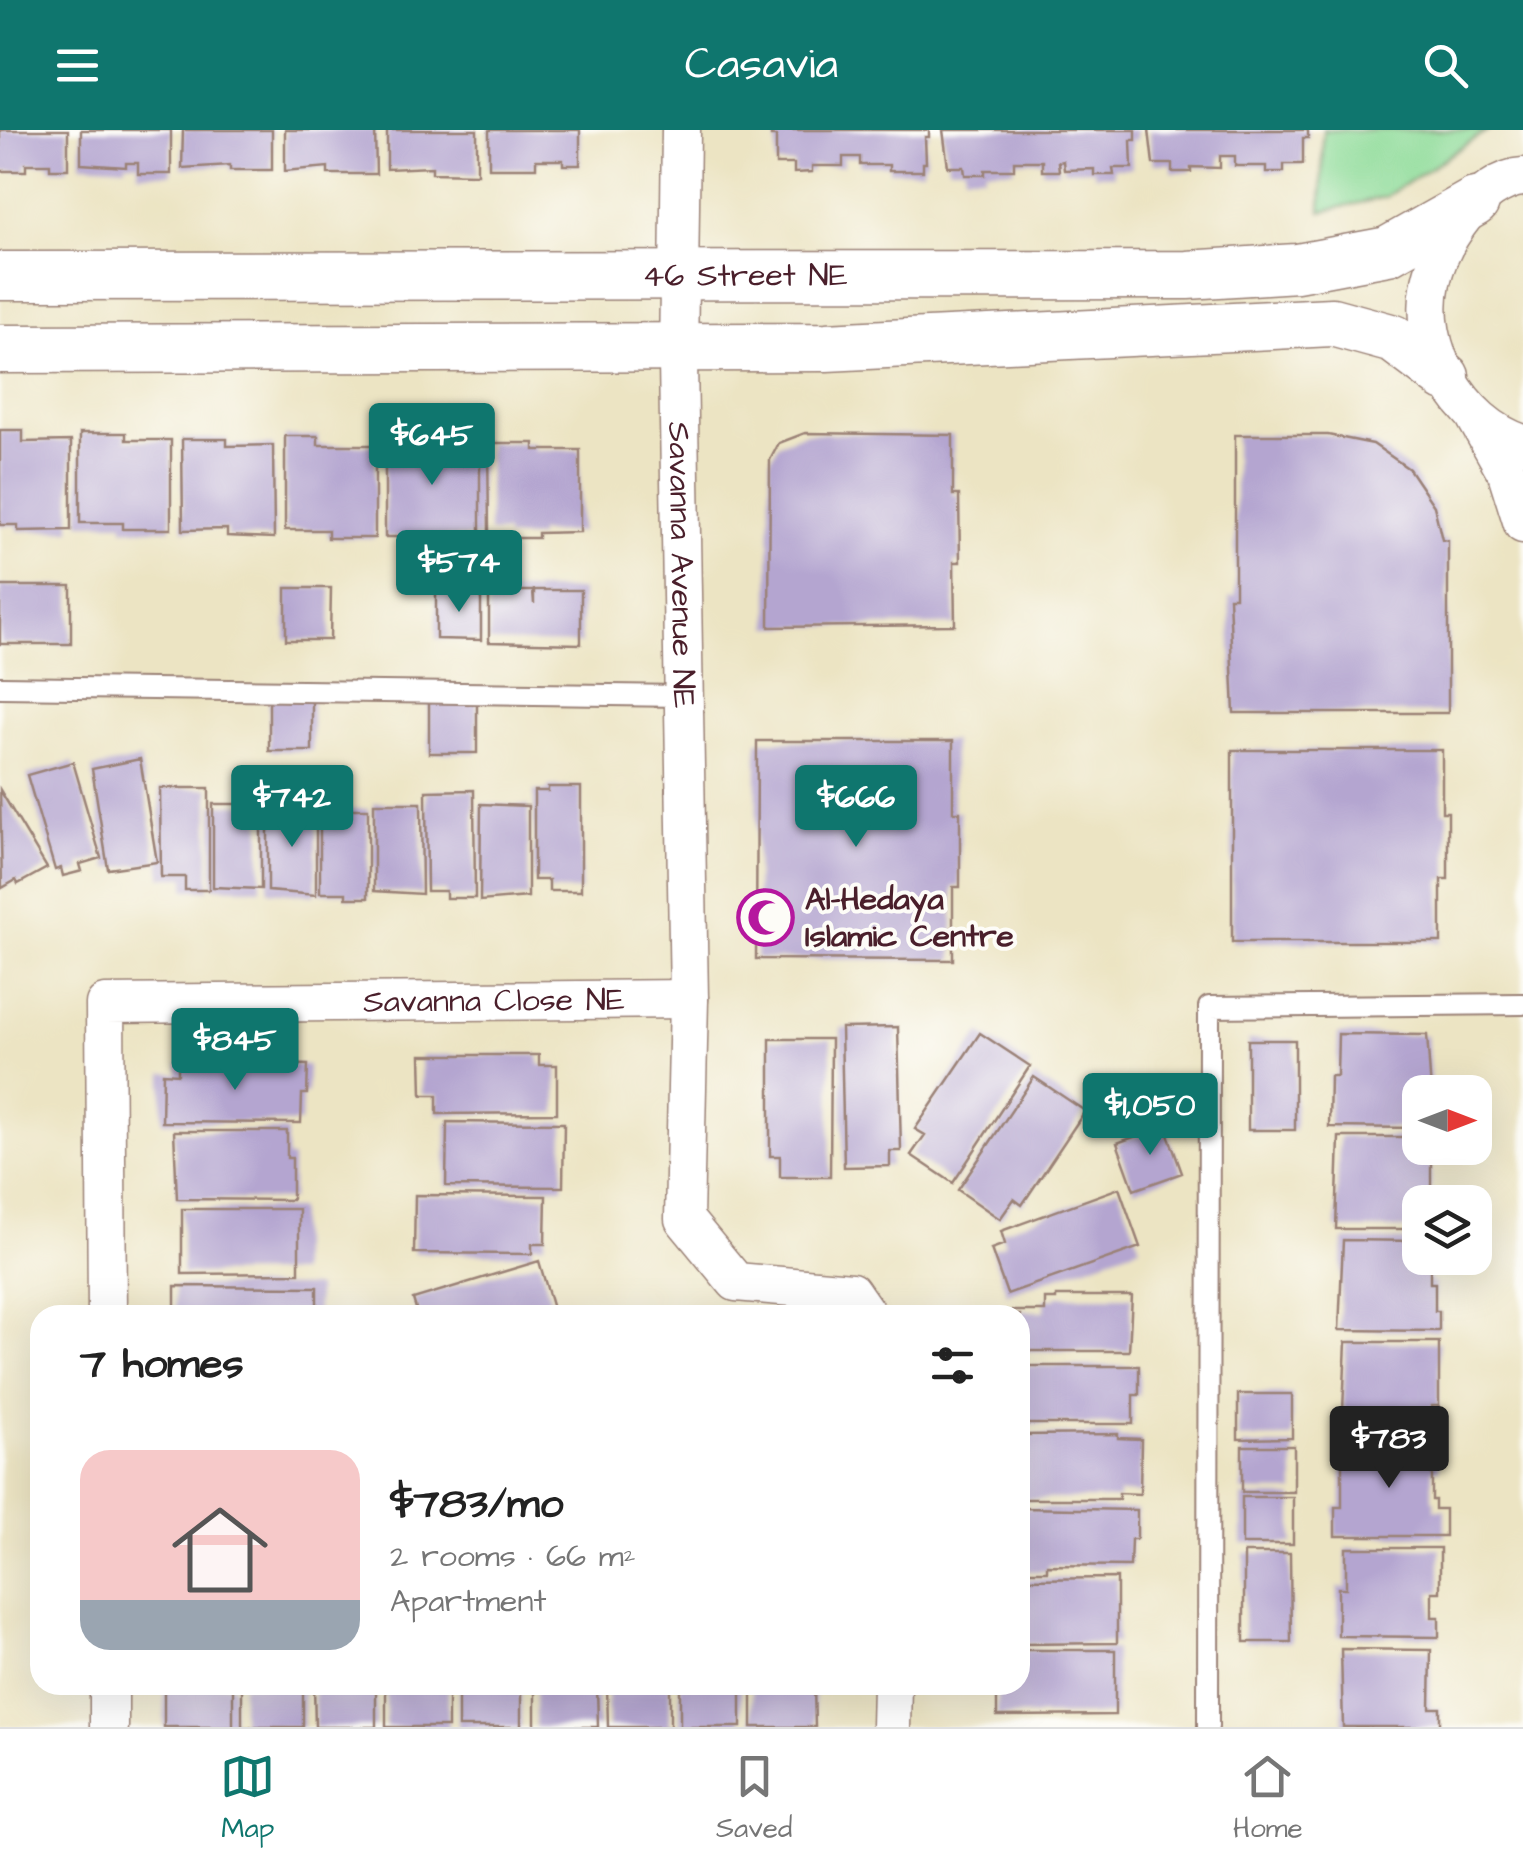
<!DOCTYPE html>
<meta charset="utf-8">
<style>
body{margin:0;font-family:"Architects Daughter",sans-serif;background:#f6f6f6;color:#222;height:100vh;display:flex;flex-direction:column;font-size:38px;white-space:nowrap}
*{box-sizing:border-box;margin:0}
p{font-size:32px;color:#767676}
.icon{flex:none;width:55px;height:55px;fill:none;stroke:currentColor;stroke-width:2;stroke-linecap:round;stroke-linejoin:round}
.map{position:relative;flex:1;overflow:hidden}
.side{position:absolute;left:30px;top:1175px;width:1000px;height:390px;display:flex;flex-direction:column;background:#fff;border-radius:30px;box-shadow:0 10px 40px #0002}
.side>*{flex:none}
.needle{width:65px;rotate:90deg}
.tools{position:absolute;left:1402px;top:945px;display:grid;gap:20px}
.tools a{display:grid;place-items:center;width:90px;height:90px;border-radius:20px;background:#fff;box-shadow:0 10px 40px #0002;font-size:50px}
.price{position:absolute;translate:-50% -85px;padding:0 22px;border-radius:10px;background:#0f766e;color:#fff;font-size:32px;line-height:65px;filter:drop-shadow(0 2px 5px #0008)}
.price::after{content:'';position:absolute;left:50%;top:60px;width:30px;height:22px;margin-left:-15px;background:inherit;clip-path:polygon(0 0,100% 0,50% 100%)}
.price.active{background:#222;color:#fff}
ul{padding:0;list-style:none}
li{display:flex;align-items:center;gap:30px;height:250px;padding:0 50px}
li span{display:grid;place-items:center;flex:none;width:280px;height:200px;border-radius:30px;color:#555}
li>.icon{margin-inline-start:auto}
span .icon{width:120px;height:120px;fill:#fffc;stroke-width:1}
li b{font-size:42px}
h2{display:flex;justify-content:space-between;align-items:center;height:120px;padding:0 50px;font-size:42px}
header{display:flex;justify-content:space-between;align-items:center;height:130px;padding:0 50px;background:#0f766e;color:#fff;font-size:45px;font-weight:600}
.menu{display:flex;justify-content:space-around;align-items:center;height:140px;border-top:2px solid #e0e0e0;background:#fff;font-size:28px;color:#767676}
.menu a{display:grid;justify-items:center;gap:5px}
.menu .active{color:#0f766e}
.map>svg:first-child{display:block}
.green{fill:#8fdc9a;stroke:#6c7e62;stroke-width:2.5}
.building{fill:#b4a5d0}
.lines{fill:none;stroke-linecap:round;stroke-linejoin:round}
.service-casing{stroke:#9b8277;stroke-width:24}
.minor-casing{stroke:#9b8277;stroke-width:41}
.tertiary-casing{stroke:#9b8277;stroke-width:51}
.service{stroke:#fff;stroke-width:20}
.minor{stroke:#fff;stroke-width:38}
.tertiary{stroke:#fff;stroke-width:48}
.labels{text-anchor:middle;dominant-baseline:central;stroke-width:8;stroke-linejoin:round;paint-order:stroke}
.street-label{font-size:32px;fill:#4a1f2b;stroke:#fdfcf7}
.poi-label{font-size:32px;font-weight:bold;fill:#4a1f2b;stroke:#fdfcf7;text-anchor:start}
</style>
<header><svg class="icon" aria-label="menu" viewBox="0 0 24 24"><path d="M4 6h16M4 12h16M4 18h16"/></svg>Casavia<svg class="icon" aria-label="search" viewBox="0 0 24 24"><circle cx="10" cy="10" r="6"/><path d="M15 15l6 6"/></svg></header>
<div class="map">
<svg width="1523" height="1597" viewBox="0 0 1523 1597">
<rect width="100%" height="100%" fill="#fdfcf7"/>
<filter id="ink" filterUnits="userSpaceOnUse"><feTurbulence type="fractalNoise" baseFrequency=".01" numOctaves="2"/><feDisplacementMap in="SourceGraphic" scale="20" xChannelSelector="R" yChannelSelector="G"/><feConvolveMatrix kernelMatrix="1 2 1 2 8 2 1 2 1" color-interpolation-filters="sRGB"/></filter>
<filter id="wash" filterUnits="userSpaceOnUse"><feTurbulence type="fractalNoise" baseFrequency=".0048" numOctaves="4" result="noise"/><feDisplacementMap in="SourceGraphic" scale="40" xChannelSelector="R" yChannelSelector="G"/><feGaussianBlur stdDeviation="2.25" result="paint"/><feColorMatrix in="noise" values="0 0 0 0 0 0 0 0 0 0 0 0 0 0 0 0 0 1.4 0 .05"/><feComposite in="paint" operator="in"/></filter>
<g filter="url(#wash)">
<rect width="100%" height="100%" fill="#ece4c3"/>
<!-- green -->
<path class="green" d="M 1323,0 L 1488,0 L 1385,67 L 1321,82 Z"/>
<g id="blocks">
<!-- building -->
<path class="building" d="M 0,0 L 68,0 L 68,39 L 50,39 L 50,34 L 26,34 L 26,41 L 0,41 Z
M 81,0 L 171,0 L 171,44 L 138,44 L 138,33 L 126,33 L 126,37 L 81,34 Z
M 183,0 L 272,0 L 272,40 L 230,40 L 230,35 L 182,38 Z
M 285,0 L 375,0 L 376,44 L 328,44 L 328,37 L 285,41 Z
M 387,0 L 477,0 L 477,44 L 432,43 L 432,37 L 387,39 Z
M 489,0 L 580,0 L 580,35 L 563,35 L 563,30 L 536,30 L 536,38 L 489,38 Z
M 771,0 L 929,0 L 929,7 L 925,7 L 926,33 L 923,33 L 923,41 L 889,41 L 889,35 L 860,35 L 860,27 L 843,27 L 843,36 L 812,36 L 812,42 L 794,43 L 794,34 L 776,34 L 776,6 L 771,6 Z
M 943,0 L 1136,0 L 1136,10 L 1131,10 L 1132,38 L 1113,38 L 1114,45 L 1094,45 L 1094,39 L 1064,40 L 1063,31 L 1058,32 L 1059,41 L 1042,41 L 1042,31 L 1014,31 L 1014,40 L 985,40 L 985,45 L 965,45 L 964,37 L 948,37 Z
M 1149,0 L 1308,0 L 1308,8 L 1303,8 L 1303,34 L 1284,34 L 1284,42 L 1266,42 L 1266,36 L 1235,36 L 1235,26 L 1220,26 L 1220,38 L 1191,37 L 1191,42 L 1172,42 L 1172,34 L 1153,34 Z
M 0,300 L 23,300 L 23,312 L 71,311 L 71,400 L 18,401 L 18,395 L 0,395 Z
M 80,303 L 126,303 L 126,310 L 171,310 L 171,399 L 123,399 L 123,393 L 80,393 Z
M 805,303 L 953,305 L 953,365 L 959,365 L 960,432 L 954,432 L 955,495 L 769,497 L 770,330 L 779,313 Z
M 1235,305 L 1328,305 L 1373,314 L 1409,339 L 1434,376 L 1442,410 L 1448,411 L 1448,583 L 1234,583 L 1229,467 L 1235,467 Z
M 285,306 L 318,306 L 318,315 L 375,315 L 375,408 L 328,408 L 328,400 L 285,400 Z
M 385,308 L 480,308 L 480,407 L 385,407 Z
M 182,309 L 227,309 L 227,316 L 273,315 L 274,408 L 227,406 L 227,399 L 183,400 Z
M 488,313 L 534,313 L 534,320 L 580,320 L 580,402 L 538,403 L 538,408 L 506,408 L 506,403 L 489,403 Z
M 0,456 L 71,456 L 71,514 L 0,514 Z
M 286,458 L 331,458 L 330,510 L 286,510 Z
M 534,460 L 581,460 L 581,514 L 489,512 L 489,461 L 533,461 L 534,474 Z
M 436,461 L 481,461 L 481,510 L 436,509 Z
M 269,566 L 312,566 L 312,621 L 269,621 Z
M 429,568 L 477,568 L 477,623 L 429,623 Z
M 757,611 L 953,611 L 953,682 L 960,682 L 960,757 L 953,757 L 953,830 L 756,829 Z
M 1232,620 L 1442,620 L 1442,682 L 1448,682 L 1448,749 L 1441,749 L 1441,812 L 1232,812 Z
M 140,629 L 157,732 L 108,739 L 92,639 Z
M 73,632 L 101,728 L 80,734 L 82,741 L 63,746 L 61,738 L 55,740 L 27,645 Z
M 548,657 L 581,657 L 581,761 L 549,761 L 549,750 L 534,750 L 534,661 L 548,661 Z
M 160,658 L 209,658 L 209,760 L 185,760 L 185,747 L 161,747 Z
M 0,660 L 47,738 L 18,754 L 16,750 L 2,758 Z
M 474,660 L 475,768 L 446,768 L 446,761 L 427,761 L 426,661 Z
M 374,673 L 421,673 L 422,764 L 374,761 Z
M 213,674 L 261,674 L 261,759 L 213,757 Z
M 481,674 L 528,676 L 528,767 L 480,771 Z
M 283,676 L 316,676 L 316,765 L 268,761 L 268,681 L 283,681 Z
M 337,679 L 368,679 L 368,768 L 346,768 L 346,763 L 320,763 L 320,684 L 337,684 Z
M 898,897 L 901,1021 L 890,1021 L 890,1036 L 844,1037 L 841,898 Z
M 980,903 L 1030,936 L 953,1053 L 911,1025 L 925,1005 L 915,999 Z
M 1338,904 L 1427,905 L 1431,962 L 1420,962 L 1420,998 L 1329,997 L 1330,946 L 1337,946 Z
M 770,909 L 831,909 L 830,1047 L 780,1047 L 780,1026 L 770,1026 Z
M 1248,910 L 1295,910 L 1295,1000 L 1248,1000 Z
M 421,925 L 539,925 L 539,935 L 557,935 L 557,983 L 437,984 L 437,965 L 422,965 Z
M 217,932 L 308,935 L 307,964 L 302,964 L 301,993 L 162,992 L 163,943 L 178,944 L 178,934 L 217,935 Z
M 1034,947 L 1085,981 L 1022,1075 L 1014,1069 L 1000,1089 L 958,1060 Z
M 447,992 L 564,993 L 563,1057 L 446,1056 Z
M 1165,996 L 1182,1043 L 1134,1060 L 1117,1013 Z
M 174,1001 L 287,1001 L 287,1028 L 292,1028 L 292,1070 L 177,1069 Z
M 1339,1007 L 1420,1007 L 1420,1018 L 1431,1018 L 1431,1072 L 1420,1072 L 1420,1099 L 1336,1099 Z
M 1119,1058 L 1140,1117 L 1007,1164 L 991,1119 L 1005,1114 L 1001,1101 Z
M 415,1065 L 546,1066 L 545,1114 L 532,1114 L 532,1124 L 414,1123 Z
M 182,1079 L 299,1079 L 299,1143 L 182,1144 Z
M 1343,1110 L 1420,1111 L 1420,1128 L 1430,1128 L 1430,1153 L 1435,1153 L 1435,1181 L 1439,1181 L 1439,1201 L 1339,1200 Z
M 539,1131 L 553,1179 L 532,1185 L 418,1185 L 413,1169 Z
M 175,1156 L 317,1157 L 317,1185 L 175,1185 Z
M 1056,1166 L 1132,1166 L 1129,1221 L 1020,1221 L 1020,1185 L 1011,1185 L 1011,1181 L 1045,1181 L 1045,1169 L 1056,1169 Z
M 1346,1212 L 1439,1212 L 1439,1276 L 1432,1276 L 1432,1303 L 1342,1303 Z
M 1020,1236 L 1139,1236 L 1139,1265 L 1133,1265 L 1133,1294 L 1020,1294 Z
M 1238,1264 L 1292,1264 L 1292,1308 L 1238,1309 Z
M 1118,1304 L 1118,1308 L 1141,1309 L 1140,1364 L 1119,1363 L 1119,1369 L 1020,1369 L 1020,1305 Z
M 1342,1314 L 1439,1314 L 1439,1340 L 1432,1340 L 1432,1370 L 1435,1370 L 1435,1379 L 1445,1379 L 1445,1406 L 1335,1406 L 1335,1377 L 1342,1377 Z
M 1242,1316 L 1294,1316 L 1294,1362 L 1242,1362 Z
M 1242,1367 L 1293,1367 L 1293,1414 L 1242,1414 Z
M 1020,1378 L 1137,1380 L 1137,1409 L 1131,1409 L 1130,1436 L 1047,1435 L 1047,1441 L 1020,1441 Z
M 1346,1418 L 1440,1418 L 1440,1462 L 1432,1462 L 1432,1487 L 1439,1487 L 1439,1507 L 1338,1506 L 1338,1458 L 1346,1458 Z
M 1244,1423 L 1290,1423 L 1291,1512 L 1244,1512 Z
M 1117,1448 L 1117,1513 L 1020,1514 L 1020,1449 Z
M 1341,1519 L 1431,1520 L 1430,1578 L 1440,1578 L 1440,1597 L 1343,1597 Z
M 1020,1520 L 1115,1520 L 1115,1585 L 997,1586 L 997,1555 L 1020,1555 Z
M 164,1555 L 233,1555 L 233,1597 L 164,1597 Z
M 242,1555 L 303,1555 L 303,1597 L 242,1597 Z
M 314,1555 L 376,1555 L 376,1597 L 315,1597 Z
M 386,1555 L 448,1555 L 448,1597 L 386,1597 Z
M 458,1555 L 521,1555 L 521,1597 L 458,1597 Z
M 535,1555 L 597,1555 L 598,1597 L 535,1597 Z
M 607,1555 L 670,1555 L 670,1597 L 608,1597 Z
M 680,1555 L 741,1555 L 741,1597 L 680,1597 Z
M 752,1555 L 814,1555 L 815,1597 L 752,1597 Z"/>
</g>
</g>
<g filter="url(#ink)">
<use href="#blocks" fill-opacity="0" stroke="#9b8277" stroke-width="2.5"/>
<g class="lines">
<defs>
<path id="service" d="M 0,557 L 684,566
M 1208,1597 L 1209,877 L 1523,874"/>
<g id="minor">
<path id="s1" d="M 681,0 L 678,232 L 689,869 L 684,1089 L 736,1152 L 851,1162 L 867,1185"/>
<path d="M 1523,47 C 1502,48 1478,67 1466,83 C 1449,104 1437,125 1431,152 C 1417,217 1460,294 1523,314"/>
<path d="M 1476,288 L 1507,343 L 1523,394"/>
<path id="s2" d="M 107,1185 L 105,874 L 689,869"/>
<path d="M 109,1555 L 109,1597"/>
<path d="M 891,1597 L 892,1555"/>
</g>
<g id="tertiary">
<path id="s3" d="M 0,146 L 1187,145 L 1297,138 L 1388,121 L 1475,72"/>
<path d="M 0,219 L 826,217 L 1332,192 L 1394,209 L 1445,247"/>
</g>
</defs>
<!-- service casing -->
<use href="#service" class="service-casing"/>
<!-- minor casing -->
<use href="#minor" class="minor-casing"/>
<!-- tertiary casing -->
<use href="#tertiary" class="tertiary-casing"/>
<!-- service -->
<use href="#service" class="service"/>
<!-- minor -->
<use href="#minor" class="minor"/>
<!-- tertiary -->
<use href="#tertiary" class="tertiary"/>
</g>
</g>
<!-- icons -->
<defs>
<symbol id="mosque-ring" viewBox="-11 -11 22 22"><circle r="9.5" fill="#fdfcf7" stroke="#b5179e" stroke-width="1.5"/><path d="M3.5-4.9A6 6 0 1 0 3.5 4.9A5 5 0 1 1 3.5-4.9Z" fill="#b5179e"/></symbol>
</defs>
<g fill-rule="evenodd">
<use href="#mosque-ring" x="734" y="756" width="63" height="63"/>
</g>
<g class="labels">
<!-- street labels -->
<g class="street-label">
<text stroke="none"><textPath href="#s3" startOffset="745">46 Street NE</textPath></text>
<text stroke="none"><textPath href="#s1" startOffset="435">Savanna Avenue NE</textPath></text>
<text stroke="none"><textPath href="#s2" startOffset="700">Savanna Close NE</textPath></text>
</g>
<!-- poi labels -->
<g class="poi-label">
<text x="805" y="769">Al-Hedaya<tspan x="805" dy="37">Islamic Centre</tspan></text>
</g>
</g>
</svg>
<div class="tools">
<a><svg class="needle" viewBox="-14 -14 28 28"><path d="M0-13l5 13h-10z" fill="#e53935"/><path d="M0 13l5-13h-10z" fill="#767676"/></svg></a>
<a><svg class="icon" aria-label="layers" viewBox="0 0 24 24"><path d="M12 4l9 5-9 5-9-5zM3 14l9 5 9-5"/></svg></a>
</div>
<b class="price" style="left:432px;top:358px">$645</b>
<b class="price" style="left:459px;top:485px">$574</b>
<b class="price" style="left:292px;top:720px">$742</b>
<b class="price" style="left:856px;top:720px">$666</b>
<b class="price" style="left:235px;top:963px">$845</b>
<b class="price" style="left:1150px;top:1028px">$1,050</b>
<b class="price active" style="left:1389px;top:1361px">$783</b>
<section class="side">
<h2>7 homes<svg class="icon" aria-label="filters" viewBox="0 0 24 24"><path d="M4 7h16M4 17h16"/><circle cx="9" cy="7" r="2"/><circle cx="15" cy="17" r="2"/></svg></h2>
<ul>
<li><span style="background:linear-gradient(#f6c9c9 75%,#9aa5b1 0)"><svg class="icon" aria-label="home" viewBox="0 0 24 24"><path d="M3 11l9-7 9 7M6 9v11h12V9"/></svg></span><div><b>$783/mo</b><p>2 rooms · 66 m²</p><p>Apartment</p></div></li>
</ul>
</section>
</div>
<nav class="menu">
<a class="active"><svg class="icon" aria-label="map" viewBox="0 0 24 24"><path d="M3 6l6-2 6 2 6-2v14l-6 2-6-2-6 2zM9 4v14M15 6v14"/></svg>Map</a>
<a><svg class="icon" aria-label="saved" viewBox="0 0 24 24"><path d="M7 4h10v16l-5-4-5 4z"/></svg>Saved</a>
<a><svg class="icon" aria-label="home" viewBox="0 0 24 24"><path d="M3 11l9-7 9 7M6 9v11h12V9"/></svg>Home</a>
</nav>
